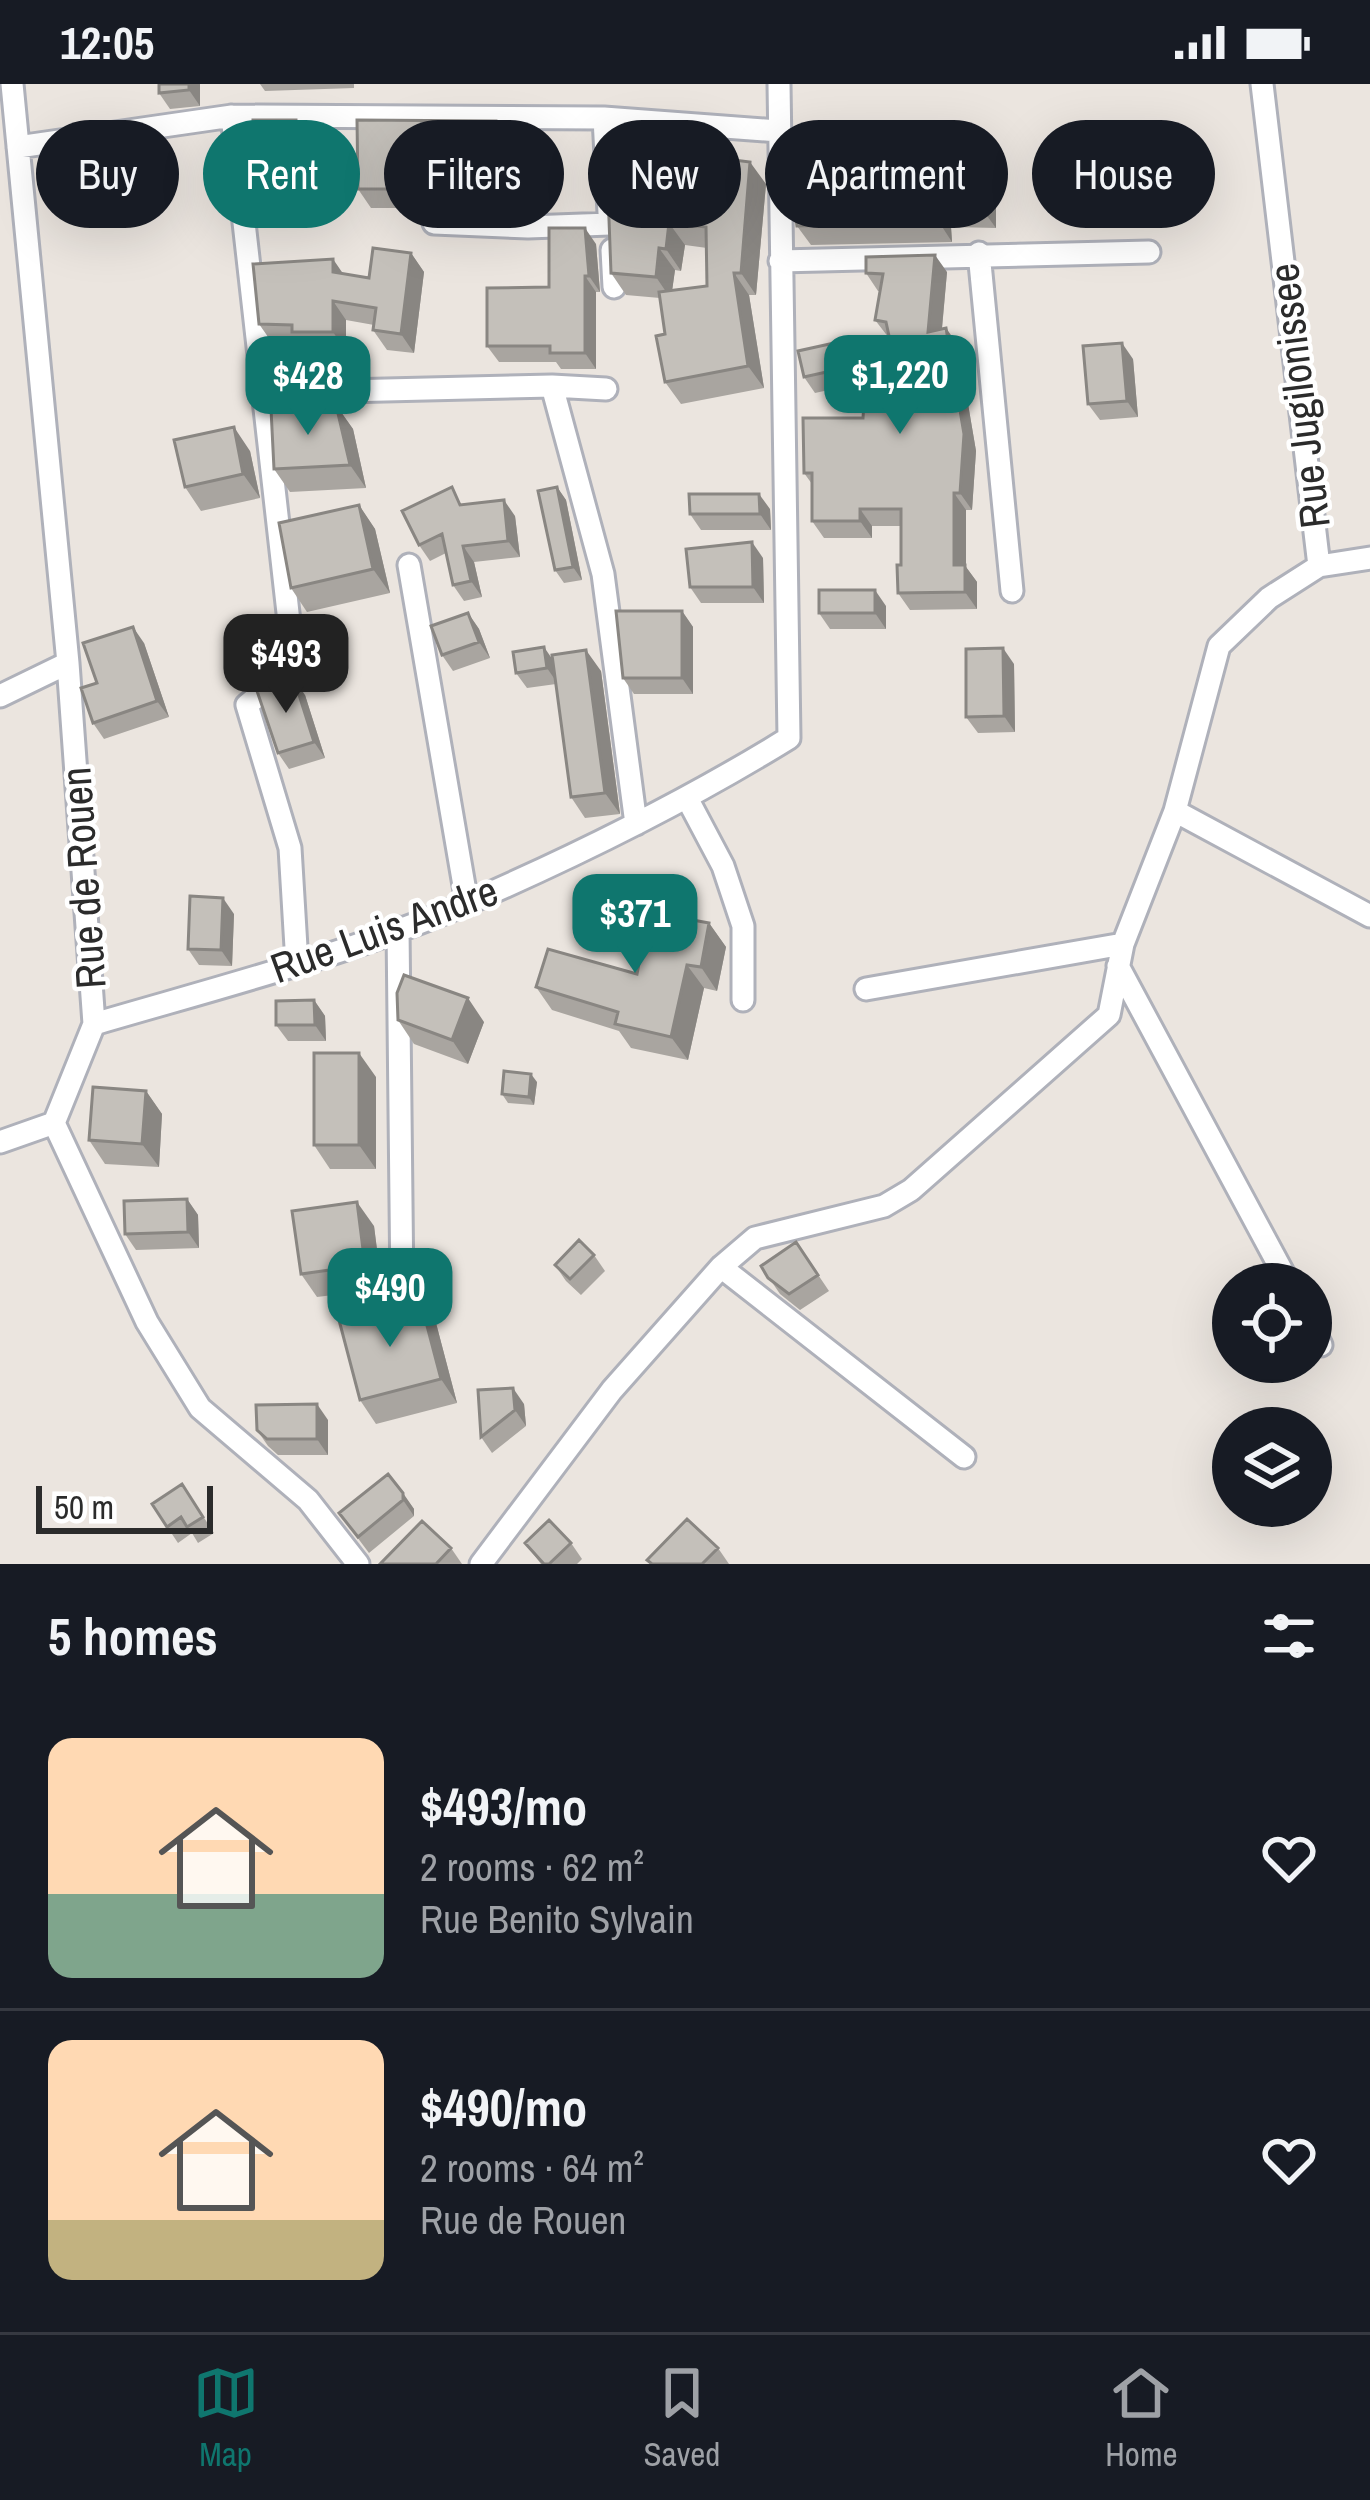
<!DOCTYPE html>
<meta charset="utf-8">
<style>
body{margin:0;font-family:"Archivo Narrow",sans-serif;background:#242831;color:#f1f3f6;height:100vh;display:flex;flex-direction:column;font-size:45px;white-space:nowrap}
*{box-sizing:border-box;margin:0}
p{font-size:39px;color:#9ea1a6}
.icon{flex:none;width:66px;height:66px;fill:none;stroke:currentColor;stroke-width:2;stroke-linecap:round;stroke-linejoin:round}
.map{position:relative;height:1480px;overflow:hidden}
.side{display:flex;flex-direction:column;background:#171b24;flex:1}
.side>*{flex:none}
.guide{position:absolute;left:36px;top:36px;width:1299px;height:108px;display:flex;gap:24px}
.controls{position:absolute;left:1212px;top:1179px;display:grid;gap:24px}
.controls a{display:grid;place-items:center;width:120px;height:120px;border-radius:50%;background:#171b24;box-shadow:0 12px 48px #0002;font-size:60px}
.scale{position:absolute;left:36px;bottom:30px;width:177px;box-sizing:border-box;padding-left:12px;border:6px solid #2b2b2b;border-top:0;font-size:33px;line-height:42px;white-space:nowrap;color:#2b2b2b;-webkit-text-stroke:9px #fff;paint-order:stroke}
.price{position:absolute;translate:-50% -102px;padding:0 27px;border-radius:24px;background:#0f766e;color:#fff;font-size:39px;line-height:78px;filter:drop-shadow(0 3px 6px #0008)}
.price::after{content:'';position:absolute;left:50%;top:72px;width:36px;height:27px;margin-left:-18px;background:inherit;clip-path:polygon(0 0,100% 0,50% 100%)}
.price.on{background:#222;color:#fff}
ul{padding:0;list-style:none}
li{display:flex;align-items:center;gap:36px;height:300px;padding:0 48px}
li+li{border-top:3px solid #363941}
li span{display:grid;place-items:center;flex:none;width:336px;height:240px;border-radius:24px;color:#555}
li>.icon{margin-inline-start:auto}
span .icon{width:144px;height:144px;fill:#fffc;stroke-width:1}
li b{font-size:51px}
h2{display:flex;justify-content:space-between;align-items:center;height:144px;padding:0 48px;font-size:51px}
.tag{padding:0 42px;border-radius:54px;background:#171b24;box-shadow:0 12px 48px #0002;font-size:42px;line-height:108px}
.tag.on{background:#0f766e;color:#fff}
.status{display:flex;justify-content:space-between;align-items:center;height:84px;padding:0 60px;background:#171b24;direction:ltr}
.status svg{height:33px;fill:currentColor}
.tabs{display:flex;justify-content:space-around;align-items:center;height:168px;border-top:3px solid #363941;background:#171b24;font-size:33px;color:#9ea1a6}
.tabs a{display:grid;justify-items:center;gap:6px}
.tabs .on{color:#0f766e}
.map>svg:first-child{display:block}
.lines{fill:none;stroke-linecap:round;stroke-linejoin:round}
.street-casing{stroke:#afb1ba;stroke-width:27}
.street{stroke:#fff;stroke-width:21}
.wall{fill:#a9a5a0;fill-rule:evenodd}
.shaded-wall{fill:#898682}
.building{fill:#c4c0ba;stroke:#898682;stroke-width:3}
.labels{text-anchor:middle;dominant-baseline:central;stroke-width:9;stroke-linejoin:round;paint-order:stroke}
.street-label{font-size:42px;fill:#2b2b2b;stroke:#fff}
</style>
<div class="status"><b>12:05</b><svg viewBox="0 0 49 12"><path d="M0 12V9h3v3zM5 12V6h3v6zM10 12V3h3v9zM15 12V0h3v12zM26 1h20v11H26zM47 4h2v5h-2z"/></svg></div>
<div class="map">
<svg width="1370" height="1480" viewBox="0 0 1370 1480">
<rect width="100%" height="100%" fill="#ebe5df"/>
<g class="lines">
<defs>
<path id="street" d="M 12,0 L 68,579 L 94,940 L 54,1039 L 147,1238 L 200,1324 L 308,1416 L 358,1480
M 1262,0 L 1319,482
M 232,32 L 294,582 L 247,621 L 290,764 L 297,880
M 604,34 L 609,129
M 18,63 L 232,32 L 604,34 L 778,47
M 434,139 L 528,143 L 610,140
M 612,166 L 614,203
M 979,169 L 1012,507
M 780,177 L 1149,168
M 552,302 L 603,490 L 636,740
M 261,309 L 552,302 L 606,305
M 409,481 L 467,819
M 0,612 L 68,579
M 688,716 L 723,782 L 743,842 L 743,916
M 1175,727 L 1370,832
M 398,844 L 402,1209
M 1118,882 L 1289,1200
M 866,905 L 1123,860
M 94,940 C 220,903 350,870 470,818 C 580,770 687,717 789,654 L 779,0
M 0,1058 L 54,1039
M 721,1183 L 964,1373
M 1311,1242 L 1321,1261
M 481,1480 L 612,1306 L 721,1183 L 755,1154 L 884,1122 L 911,1106 L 1109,931 L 1123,860 L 1175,727 L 1219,562 L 1269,514 L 1319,482 L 1370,474"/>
</defs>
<!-- street casing -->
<use href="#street" class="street-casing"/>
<!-- street -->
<use href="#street" class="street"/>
</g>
<!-- wall -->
<path class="wall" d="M 200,0 L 200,22 L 170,25 L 159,9 Z
M 260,0 L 354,0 L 354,4 L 265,7 Z
M 496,37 L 510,56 L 510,114 L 463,114 L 463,118 L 414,118 L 414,124 L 371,124 L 358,105 Z
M 631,52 L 646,74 L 651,117 L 680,120 L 766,100 L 756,211 L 749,211 L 764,304 L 681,320 L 665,298 L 665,250 L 660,214 L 626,211 L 611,189 ZM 685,161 L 707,164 L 707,202 L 672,206 L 675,186 L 681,187 Z
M 313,60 L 313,123 L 270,123 L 253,100 Z
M 983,72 L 996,91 L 996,144 L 951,143 L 952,158 L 811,161 L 797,142 L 945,96 Z
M 596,160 L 600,208 L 596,208 L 596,285 L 561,285 L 556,278 L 499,278 L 487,262 Z
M 411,169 L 424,188 L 414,269 L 387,266 L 373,246 L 374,241 L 346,236 L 346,267 L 306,267 L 301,260 L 273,260 L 259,240 L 343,189 L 369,194 Z
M 947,188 L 942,245 L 958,261 L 976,367 L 972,426 L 966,426 L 966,483 L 977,498 L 977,525 L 910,526 L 898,509 L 901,481 L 901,442 L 872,442 L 872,454 L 824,454 L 812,437 L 812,400 L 804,389 L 863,334 L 888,301 L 898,294 L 889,254 L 875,236 L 880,207 L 878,207 L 866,189 Z
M 843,257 L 855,273 L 860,299 L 815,309 L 804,293 Z
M 1133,275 L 1138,333 L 1100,336 L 1088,320 Z
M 336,321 L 353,345 L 366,404 L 290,408 L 274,385 Z
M 250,367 L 260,414 L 201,427 L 185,403 Z
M 557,403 L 566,416 L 582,496 L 564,499 L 555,486 Z
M 464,420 L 515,432 L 520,473 L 474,478 L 482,513 L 464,517 L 453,501 L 446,469 L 430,477 L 419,461 Z
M 359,421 L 375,445 L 390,509 L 307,528 L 291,504 Z
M 770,425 L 771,446 L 701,446 L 690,430 Z
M 763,474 L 764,519 L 701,519 L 690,503 Z
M 886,522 L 886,545 L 830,545 L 819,529 Z
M 682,527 L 693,543 L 693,610 L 634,610 L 623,594 Z
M 468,529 L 479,545 L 490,574 L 453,587 L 442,571 Z
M 144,559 L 169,633 L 104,655 L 93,639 L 97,599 Z
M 552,575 L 601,587 L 620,730 L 585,734 L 571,713 L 556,600 L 527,604 L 516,589 Z
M 1014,580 L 1015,648 L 978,649 L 966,633 Z
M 305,611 L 325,674 L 289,685 L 278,669 Z
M 234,830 L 232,882 L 199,881 L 188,865 Z
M 709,839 L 726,863 L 717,907 L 704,904 L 688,976 L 631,964 L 619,947 L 552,926 L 536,903 L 637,890 Z
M 314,916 L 325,932 L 326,957 L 288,957 L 276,941 Z
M 398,936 L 484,938 L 468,980 L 414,960 Z
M 376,993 L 376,1085 L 330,1085 L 314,1061 Z
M 537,998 L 534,1021 L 508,1019 L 502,1010 Z
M 146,1007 L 162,1030 L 159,1083 L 105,1080 L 89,1056 Z
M 187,1115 L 198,1131 L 199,1164 L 136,1166 L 125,1150 Z
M 374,1142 L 382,1205 L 317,1213 L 301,1190 Z
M 796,1158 L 829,1207 L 800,1226 L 780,1210 L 761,1182 Z
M 594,1171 L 605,1187 L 581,1211 L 566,1197 L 555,1181 Z
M 436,1239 L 457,1319 L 376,1340 L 360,1316 Z
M 524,1320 L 526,1342 L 492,1369 L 481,1353 Z
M 328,1336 L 328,1371 L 278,1371 L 268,1362 L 257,1346 Z
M 388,1390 L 414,1425 L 414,1432 L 369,1469 L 339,1429 Z
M 182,1400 L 214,1449 L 198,1459 L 192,1449 L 178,1459 L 152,1420 Z
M 525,1459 L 571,1459 L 582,1475 L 577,1480 L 541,1480 Z
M 451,1464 L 462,1480 L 380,1480 Z
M 718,1464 L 729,1480 L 650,1480 L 647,1476 Z"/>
<!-- shaded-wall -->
<path class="shaded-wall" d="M 189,0 L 200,0 L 200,22 L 189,6 Z
M 296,36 L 313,60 L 313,123 L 297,99 Z
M 496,37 L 510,56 L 510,114 L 497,94 Z
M 631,52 L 646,74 L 653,137 L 638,115 Z
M 983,72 L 996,91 L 996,144 L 982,125 Z
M 750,78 L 766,100 L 756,211 L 741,189 Z
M 449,94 L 463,114 L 463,118 L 449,98 Z
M 400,99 L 414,118 L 414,124 L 400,105 Z
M 938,124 L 951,143 L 952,158 L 939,138 Z
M 669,139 L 685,161 L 681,187 L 666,165 Z
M 585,144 L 596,160 L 600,208 L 589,192 Z
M 659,164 L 675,186 L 671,215 L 656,193 Z
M 411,169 L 424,188 L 414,269 L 401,250 Z
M 935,171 L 947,188 L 940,265 L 928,248 Z
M 333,175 L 346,194 L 333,188 Z
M 734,189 L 749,211 L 764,304 L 748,282 Z
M 585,192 L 596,208 L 596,285 L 585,269 Z
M 333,217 L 346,236 L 346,267 L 333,248 Z
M 946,244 L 958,261 L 976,367 L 972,426 L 960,409 Z
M 843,257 L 855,273 L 860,299 L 849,283 Z
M 1122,259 L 1133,275 L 1138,333 L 1127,317 Z
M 336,321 L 353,345 L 366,404 L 350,381 Z
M 234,343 L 250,367 L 260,414 L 243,390 Z
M 557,403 L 566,416 L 582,496 L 573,483 Z
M 954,409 L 966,426 L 966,483 L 977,498 L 977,525 L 965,508 L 954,481 Z
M 759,410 L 770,425 L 771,446 L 760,430 Z
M 504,416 L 515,432 L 520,473 L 508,457 Z
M 359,421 L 375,445 L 390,509 L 373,485 Z
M 860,425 L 872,442 L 872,454 L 860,437 Z
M 752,458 L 763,474 L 764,519 L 753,503 Z
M 463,462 L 474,478 L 482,513 L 471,497 Z
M 875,506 L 886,522 L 886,545 L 875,529 Z
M 682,527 L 693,543 L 693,610 L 682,594 Z
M 468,529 L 479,545 L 490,574 L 479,558 Z
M 133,543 L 144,559 L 169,633 L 157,617 Z
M 544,563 L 555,579 L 558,600 L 547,584 Z
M 1003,564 L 1014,580 L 1015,648 L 1004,632 Z
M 586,566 L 601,587 L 620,730 L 605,709 Z
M 294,595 L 305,611 L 325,674 L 314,658 Z
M 223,814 L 234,830 L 232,882 L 221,866 Z
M 709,839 L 726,863 L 717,907 L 701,883 Z
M 687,881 L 704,904 L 688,976 L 671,953 Z
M 468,914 L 484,938 L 468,980 L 452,956 Z
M 314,916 L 325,932 L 326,957 L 315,941 Z
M 359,969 L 376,993 L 376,1085 L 359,1061 Z
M 531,990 L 537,998 L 534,1021 L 529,1013 Z
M 146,1007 L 162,1030 L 159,1083 L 142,1060 Z
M 187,1115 L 198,1131 L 199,1164 L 188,1148 Z
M 357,1118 L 374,1142 L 382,1205 L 365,1181 Z
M 420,1215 L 436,1239 L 457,1319 L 441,1295 Z
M 513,1304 L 524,1320 L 526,1342 L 515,1326 Z
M 317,1320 L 328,1336 L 328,1371 L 317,1355 Z
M 403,1409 L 414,1425 L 414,1432 L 403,1416 Z"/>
<!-- building -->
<path class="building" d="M 159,0 L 189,0 L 189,6 L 159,9 Z
M 253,36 L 296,36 L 297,99 L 253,100 Z
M 357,36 L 496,37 L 497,94 L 449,94 L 449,98 L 400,99 L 400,105 L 358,105 Z
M 631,52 L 638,115 L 680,120 L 686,70 L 750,78 L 741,189 L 734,189 L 748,282 L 665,298 L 656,252 L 665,250 L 659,208 L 707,202 L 706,143 L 669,139 L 666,165 L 659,164 L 656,193 L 611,189 L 606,55 Z
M 945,72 L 983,72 L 982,125 L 938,124 L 939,138 L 797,142 L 793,114 L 879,100 L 945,96 Z
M 549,144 L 585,144 L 589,192 L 585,192 L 585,269 L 550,269 L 550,262 L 487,262 L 487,204 L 549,203 Z
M 373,164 L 411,169 L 401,250 L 373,246 L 376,224 L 333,217 L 333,248 L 292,248 L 292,241 L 259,240 L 253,180 L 333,175 L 333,188 L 369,194 Z
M 935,171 L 928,248 L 946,244 L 964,350 L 960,409 L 954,409 L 954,481 L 965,481 L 965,508 L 898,509 L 897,481 L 901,481 L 901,425 L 860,425 L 860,437 L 812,437 L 812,389 L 804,389 L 803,334 L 863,334 L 865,303 L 888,301 L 887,295 L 898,294 L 886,238 L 875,236 L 883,190 L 866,189 L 866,173 Z
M 843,257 L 849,283 L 804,293 L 798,267 Z
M 1122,259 L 1127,317 L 1088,320 L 1083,262 Z
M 336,321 L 350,381 L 274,385 L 271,325 Z
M 234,343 L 243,390 L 185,403 L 174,356 Z
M 452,403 L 460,421 L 504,416 L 508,457 L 463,462 L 471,497 L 453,501 L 442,450 L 419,461 L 402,427 Z
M 557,403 L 573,483 L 555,486 L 538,407 Z
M 689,410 L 759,410 L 760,430 L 690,430 Z
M 359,421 L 373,485 L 291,504 L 279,439 Z
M 752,458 L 753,503 L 690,503 L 686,465 Z
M 819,506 L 875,506 L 875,529 L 819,529 Z
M 616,527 L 682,527 L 682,594 L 623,594 Z
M 468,529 L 479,558 L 442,571 L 431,542 Z
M 133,543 L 157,617 L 93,639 L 81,604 L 97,599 L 83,559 Z
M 544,563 L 547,584 L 516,589 L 513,568 Z
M 1003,564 L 1004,632 L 966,633 L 966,565 Z
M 586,566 L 605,709 L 571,713 L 552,571 Z
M 294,595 L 314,658 L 278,669 L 257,607 Z
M 190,812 L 223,814 L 221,866 L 188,865 Z
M 649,828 L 709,839 L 701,883 L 687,881 L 671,953 L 615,940 L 618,928 L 536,903 L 548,865 L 637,890 Z
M 404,891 L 468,914 L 452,956 L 398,936 L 397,909 Z
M 314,916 L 315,941 L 276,941 L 276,917 Z
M 314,969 L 359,969 L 359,1061 L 314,1061 Z
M 504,987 L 531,990 L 529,1013 L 502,1010 Z
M 93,1003 L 146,1007 L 142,1060 L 89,1056 Z
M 187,1115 L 188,1148 L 125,1150 L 124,1117 Z
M 357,1118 L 365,1181 L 301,1190 L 292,1127 Z
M 579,1156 L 594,1171 L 570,1195 L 555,1181 Z
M 796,1158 L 818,1191 L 789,1210 L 768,1194 L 761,1182 Z
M 420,1215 L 441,1295 L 360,1316 L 339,1236 Z
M 513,1304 L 515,1326 L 481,1353 L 478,1306 Z
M 317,1320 L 317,1355 L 267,1355 L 257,1346 L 256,1321 Z
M 388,1390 L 403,1409 L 403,1416 L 358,1453 L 339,1429 Z
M 182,1400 L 203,1433 L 187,1443 L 181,1433 L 167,1443 L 152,1420 Z
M 687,1435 L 718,1464 L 702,1480 L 652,1480 L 647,1476 Z
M 549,1436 L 571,1459 L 549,1480 L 544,1480 L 525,1459 Z
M 422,1437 L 451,1464 L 436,1480 L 380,1480 Z"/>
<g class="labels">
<!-- street labels -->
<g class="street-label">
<text transform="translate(1299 312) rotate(-97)">Rue Jugilonissee</text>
<text transform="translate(83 794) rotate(-94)">Rue de Rouen</text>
<text transform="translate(384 845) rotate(-20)">Rue Luis Andre</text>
</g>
</g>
</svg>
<div class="controls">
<a><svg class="icon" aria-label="locate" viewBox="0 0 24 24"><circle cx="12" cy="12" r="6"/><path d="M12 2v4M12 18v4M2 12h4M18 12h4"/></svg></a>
<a><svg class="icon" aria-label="layers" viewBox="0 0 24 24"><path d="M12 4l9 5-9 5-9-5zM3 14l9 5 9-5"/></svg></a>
</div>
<div class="scale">50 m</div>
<b class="price" style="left:900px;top:353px">$1,220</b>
<b class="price" style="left:308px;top:354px">$428</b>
<b class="price on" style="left:286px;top:632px">$493</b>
<b class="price" style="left:635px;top:892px">$371</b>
<b class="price" style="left:390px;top:1266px">$490</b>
<div class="guide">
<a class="tag">Buy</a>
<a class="tag on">Rent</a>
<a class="tag">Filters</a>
<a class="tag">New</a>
<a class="tag">Apartment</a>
<a class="tag">House</a>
</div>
</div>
<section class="side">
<h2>5 homes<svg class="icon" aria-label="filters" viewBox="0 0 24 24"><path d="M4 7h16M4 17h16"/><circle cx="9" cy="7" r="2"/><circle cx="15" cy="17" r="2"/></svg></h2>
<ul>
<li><span style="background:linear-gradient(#ffd9b3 65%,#7fa58c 0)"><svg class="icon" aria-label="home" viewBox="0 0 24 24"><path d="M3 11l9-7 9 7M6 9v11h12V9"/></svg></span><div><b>$493/mo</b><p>2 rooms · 62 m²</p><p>Rue Benito Sylvain</p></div><svg class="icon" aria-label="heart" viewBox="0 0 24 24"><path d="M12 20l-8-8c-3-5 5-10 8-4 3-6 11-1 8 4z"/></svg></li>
<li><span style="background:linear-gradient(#ffd9b3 75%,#c2b280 0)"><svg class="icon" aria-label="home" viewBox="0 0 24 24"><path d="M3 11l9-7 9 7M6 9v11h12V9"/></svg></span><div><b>$490/mo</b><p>2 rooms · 64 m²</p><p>Rue de Rouen</p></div><svg class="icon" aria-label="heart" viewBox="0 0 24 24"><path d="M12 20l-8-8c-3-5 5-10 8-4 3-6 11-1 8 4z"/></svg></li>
</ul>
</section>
<nav class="tabs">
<a class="on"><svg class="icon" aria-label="map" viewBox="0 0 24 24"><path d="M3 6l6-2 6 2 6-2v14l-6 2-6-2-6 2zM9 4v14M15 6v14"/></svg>Map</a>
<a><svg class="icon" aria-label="saved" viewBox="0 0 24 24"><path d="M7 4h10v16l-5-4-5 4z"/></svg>Saved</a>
<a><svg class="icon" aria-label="home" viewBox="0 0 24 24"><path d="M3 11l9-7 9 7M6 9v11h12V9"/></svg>Home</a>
</nav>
